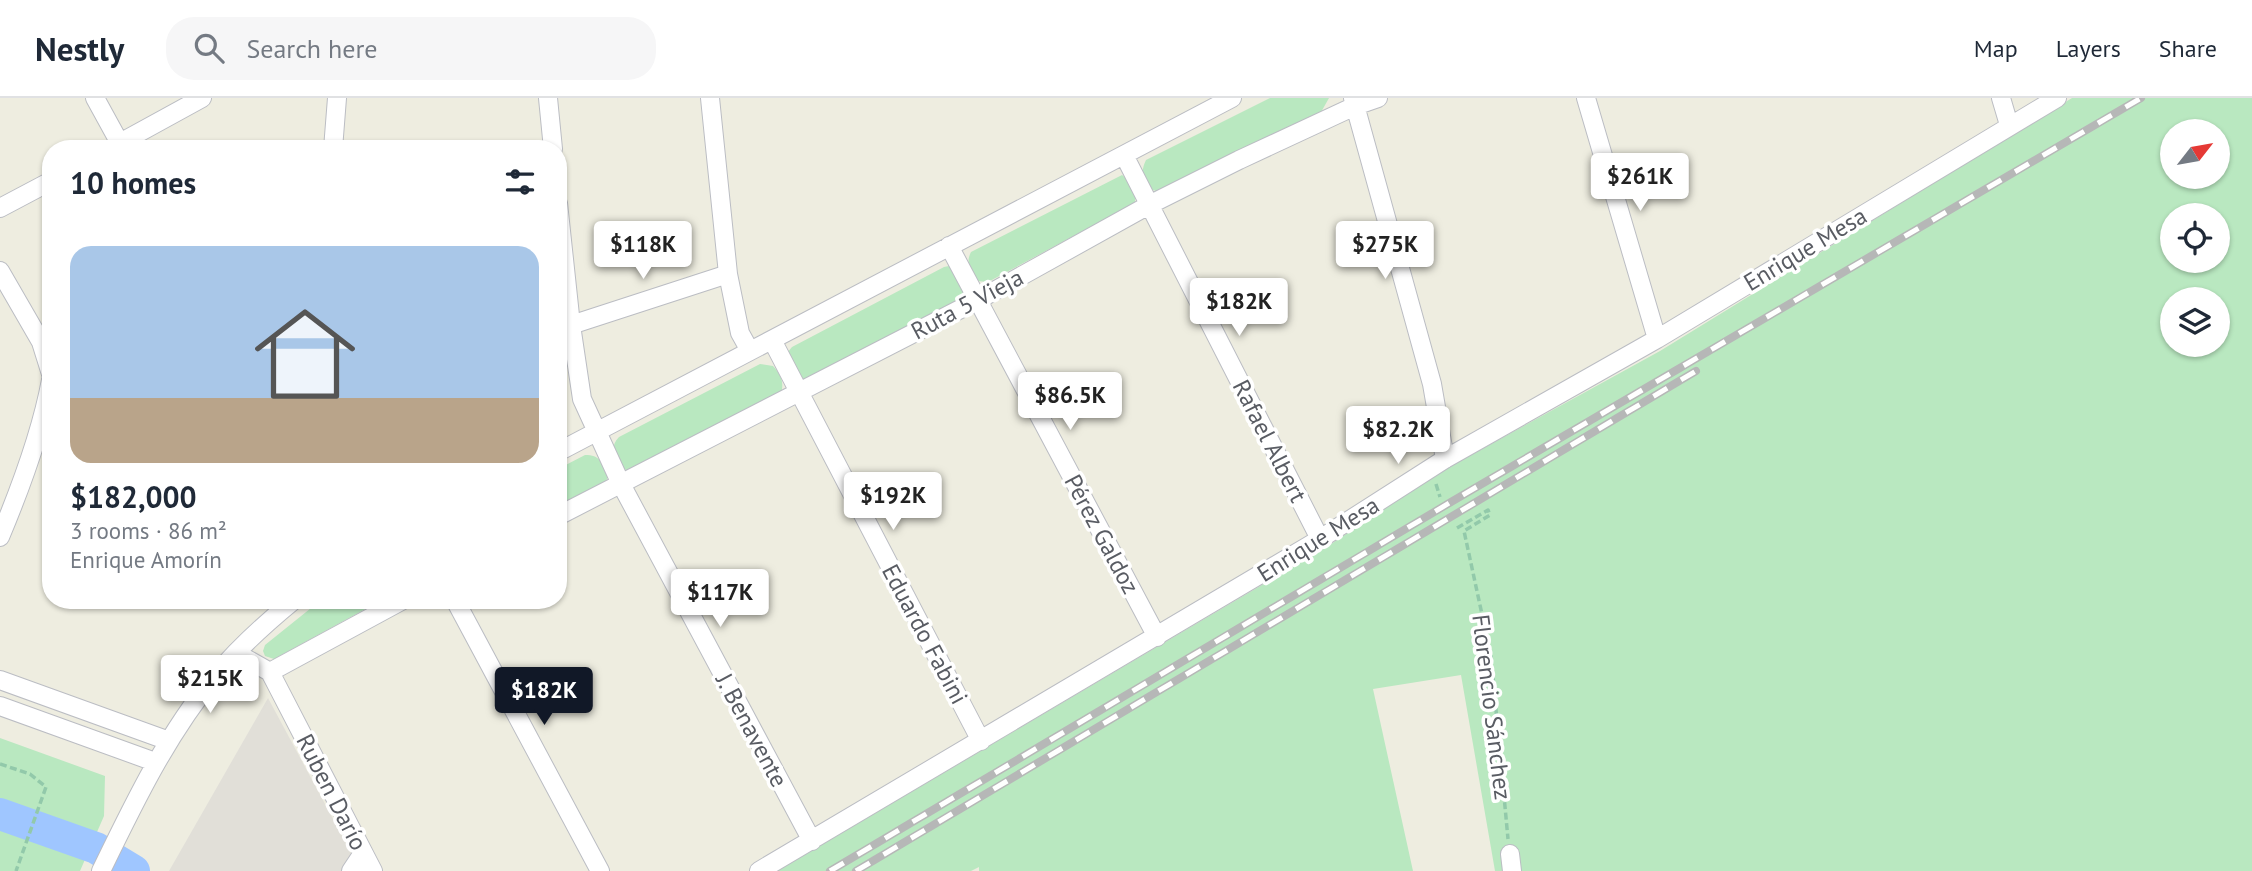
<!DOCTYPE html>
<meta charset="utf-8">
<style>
body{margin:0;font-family:"PT Sans",sans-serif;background:#f6f6f7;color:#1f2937;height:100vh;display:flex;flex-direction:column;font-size:26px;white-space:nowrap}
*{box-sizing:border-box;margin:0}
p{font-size:23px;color:#747a83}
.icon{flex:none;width:38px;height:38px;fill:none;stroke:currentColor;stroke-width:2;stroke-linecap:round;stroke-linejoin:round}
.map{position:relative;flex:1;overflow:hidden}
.sheet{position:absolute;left:42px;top:42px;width:525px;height:469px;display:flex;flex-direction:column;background:#fff;border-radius:28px;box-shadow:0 2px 5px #0004}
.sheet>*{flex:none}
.needle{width:46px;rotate:59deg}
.buttons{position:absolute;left:2160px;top:21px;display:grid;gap:14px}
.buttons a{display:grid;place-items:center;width:70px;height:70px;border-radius:50%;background:#fff;box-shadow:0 2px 5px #0004;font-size:35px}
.price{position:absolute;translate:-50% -60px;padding:0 16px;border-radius:7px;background:#fff;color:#222;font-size:23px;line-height:46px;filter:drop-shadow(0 2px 4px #0008)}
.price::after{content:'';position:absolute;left:50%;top:42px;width:21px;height:16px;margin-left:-10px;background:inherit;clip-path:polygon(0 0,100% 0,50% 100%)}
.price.on{background:#111827;color:#fff}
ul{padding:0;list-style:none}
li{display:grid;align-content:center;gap:14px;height:371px;padding:0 28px}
li span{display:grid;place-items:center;height:217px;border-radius:21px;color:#555}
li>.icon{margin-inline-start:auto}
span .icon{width:126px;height:126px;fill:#fffc;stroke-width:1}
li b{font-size:30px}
h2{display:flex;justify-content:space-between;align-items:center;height:84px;padding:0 28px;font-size:30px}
header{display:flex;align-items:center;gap:42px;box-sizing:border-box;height:98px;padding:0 35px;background:#fff;border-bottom:2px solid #e0e1e3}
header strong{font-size:33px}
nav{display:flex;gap:38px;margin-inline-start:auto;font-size:24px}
.search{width:490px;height:63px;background:#f6f6f7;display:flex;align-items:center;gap:18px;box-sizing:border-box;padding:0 24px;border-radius:28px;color:#747a83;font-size:26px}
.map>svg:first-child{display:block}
.industrial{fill:#e1dfd8}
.green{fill:#b9e8c0;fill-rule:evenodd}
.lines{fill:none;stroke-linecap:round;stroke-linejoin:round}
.river{stroke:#9fc6ff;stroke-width:32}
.minor-casing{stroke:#bbbdc3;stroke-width:20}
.path{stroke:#92c9aa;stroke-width:3.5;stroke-dasharray:7 3.5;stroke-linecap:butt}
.minor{stroke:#fff;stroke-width:18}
.rail-casing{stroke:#b6b7b7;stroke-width:8}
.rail{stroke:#fff;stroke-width:5;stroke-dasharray:16;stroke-linecap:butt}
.labels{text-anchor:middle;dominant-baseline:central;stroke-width:7;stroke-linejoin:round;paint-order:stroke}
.street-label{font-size:24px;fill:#595c63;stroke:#fff}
</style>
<header>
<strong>Nestly</strong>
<div class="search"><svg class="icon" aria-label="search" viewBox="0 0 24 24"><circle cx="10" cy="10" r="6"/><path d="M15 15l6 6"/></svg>Search here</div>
<nav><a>Map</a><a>Layers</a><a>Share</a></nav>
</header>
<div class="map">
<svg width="2252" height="773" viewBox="0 0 2252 773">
<rect width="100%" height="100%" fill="#eeede0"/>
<!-- industrial -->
<path class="industrial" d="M 268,600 L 361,773 L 169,773 Z"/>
<!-- green -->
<path class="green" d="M 1270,0 L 1329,0 L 1320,16 L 1156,93 L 1150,91 C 1143,81 1140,74 1146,62 Z
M 2072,0 L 2252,0 L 2252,773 L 1495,773 L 1461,577 L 1373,591 L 1413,773 L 979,773 L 979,769 L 971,773 L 777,773 L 1328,448 L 1440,374 L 1660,253 ZM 2172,33 L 2217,33 L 2217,79 L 2172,79 ZM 2172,117 L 2217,117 L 2217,163 L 2172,163 ZM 2172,201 L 2217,201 L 2217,247 L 2172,247 Z
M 1122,77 C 1133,85 1136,92 1135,105 L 988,184 L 977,183 C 971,172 965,166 971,154 Z
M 949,168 L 955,172 L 966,192 L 962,200 L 809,281 L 800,282 L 787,255 L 792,249 L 944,169 Z
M 760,266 L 773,268 C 782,278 784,284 781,297 L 628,373 C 614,367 608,350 619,339 Z
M 585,357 C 600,357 602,364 608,377 L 605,388 L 558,413 L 558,371 Z
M 321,502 L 382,502 L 274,561 L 265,558 L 263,553 L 265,547 Z
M 0,640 L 105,678 L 104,718 L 80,773 L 0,773 Z"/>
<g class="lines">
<!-- river -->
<path class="river" d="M 0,716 L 96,750 L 134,773"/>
<defs>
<path id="minor" d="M 95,0 L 123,51
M 548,0 L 553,51
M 710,0 L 728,176 L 740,235 L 750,253
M 1353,0 L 1432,286 L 1445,361
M 1586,0 L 1657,241
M 2001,0 L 2009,27
M 109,51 L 202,0
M 333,51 L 337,0
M 1124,57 L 1320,441
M 558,105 L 571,227 L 582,301 L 621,386 L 812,743
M 0,110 L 51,83
M 949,148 L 1157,539
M 0,173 L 41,244 L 51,276
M 571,227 L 728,176
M 772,242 L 981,643
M 558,354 L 1232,0
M 558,418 L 978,202 L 1149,107 L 1239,62 L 1355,8 L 1378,0
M 0,439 C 21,389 41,336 51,282
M 455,502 L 600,773
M 236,555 L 270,574 L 373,773
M 270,574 L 403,502
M 0,582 L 169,643
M 0,608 L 155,664
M 1510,756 L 1512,773
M 101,773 C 134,705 167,636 216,577 C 239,549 266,525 294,502
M 351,773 L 363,755
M 759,773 L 1320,441 L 1445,361 L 1657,241 L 2057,0"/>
</defs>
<!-- minor casing -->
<use href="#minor" class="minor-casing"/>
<!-- path -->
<path class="path" d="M 1436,386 L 1440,399
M 1457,430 L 1488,412 L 1490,417 L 1464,433 L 1491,558 L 1508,741
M 0,666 L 30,676 L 46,689 L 16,773"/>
<!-- minor -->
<use href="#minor" class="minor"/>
<defs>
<path id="rail" d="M 830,773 L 1451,404 L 2141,0
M 856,773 L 1696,273"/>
</defs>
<!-- rail casing -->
<use href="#rail" class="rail-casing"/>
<!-- rail -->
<use href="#rail" class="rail"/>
</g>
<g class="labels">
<!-- street labels -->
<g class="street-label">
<text transform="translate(1805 151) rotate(-31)">Enrique Mesa</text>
<text transform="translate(967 206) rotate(-28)">Ruta 5 Vieja</text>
<text transform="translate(1270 343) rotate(63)">Rafael Albert</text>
<text transform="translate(1102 436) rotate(62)">Pérez Galdoz</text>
<text transform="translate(1318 441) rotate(-32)">Enrique Mesa</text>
<text transform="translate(925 536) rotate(62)">Eduardo Fabini</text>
<text transform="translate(1492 609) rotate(83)">Florencio Sánchez</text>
<text transform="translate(752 632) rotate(62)">J. Benavente</text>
<text transform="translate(332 694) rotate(63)">Ruben Darío</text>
</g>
</g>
</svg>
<div class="buttons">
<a><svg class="needle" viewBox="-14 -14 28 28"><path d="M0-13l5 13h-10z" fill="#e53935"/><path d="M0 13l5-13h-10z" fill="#747a83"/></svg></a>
<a><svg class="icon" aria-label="locate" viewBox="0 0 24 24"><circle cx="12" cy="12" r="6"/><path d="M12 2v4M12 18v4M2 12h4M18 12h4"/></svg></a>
<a><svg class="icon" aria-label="layers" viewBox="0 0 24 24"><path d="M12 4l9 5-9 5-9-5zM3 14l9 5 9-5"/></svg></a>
</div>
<b class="price" style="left:1640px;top:115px">$261K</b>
<b class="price" style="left:643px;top:183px">$118K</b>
<b class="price" style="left:1385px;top:183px">$275K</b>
<b class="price" style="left:1239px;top:240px">$182K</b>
<b class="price" style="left:1070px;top:334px">$86.5K</b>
<b class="price" style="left:1398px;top:368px">$82.2K</b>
<b class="price" style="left:893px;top:434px">$192K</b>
<b class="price" style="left:720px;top:531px">$117K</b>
<b class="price" style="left:210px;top:617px">$215K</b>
<b class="price on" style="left:544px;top:629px">$182K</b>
<section class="sheet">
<h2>10 homes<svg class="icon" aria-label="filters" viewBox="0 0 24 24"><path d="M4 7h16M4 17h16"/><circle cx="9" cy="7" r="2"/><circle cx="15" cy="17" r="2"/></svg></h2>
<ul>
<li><span style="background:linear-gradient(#a9c7e8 70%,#b9a48a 0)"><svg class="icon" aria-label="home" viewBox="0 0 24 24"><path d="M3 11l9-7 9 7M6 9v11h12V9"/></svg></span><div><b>$182,000</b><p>3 rooms · 86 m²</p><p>Enrique Amorín</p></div></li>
</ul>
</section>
</div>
